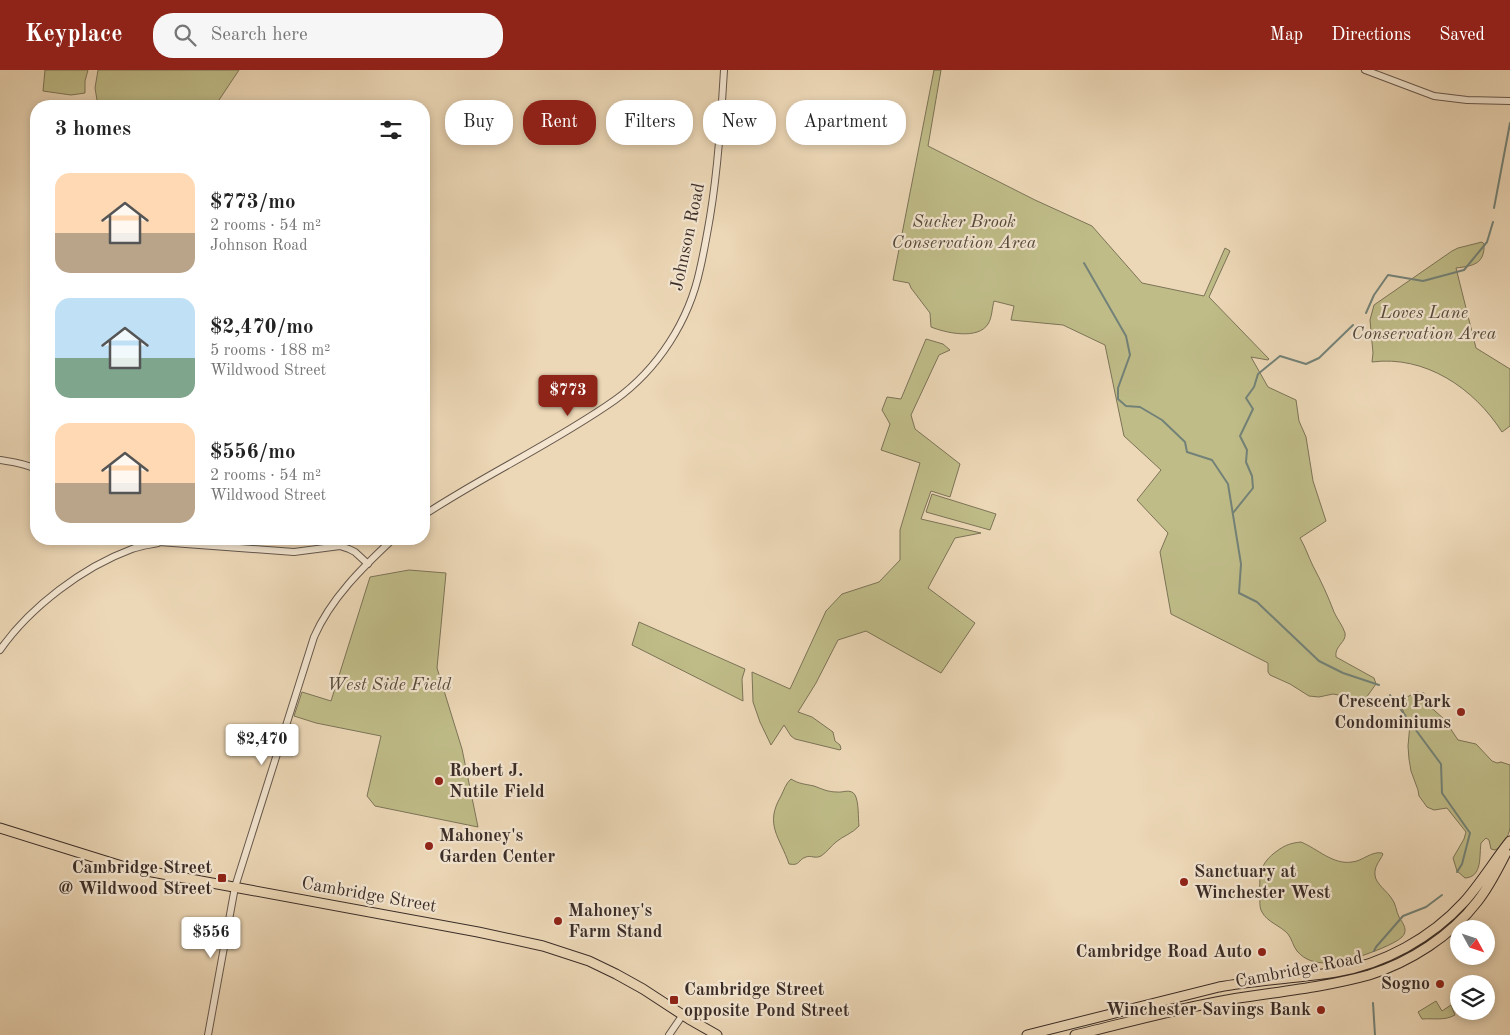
<!DOCTYPE html>
<meta charset="utf-8">
<style>
body{margin:0;font-family:"Old Standard TT",serif;background:#f6f6f6;color:#222;height:100vh;display:flex;flex-direction:column;font-size:19px;white-space:nowrap}
*{box-sizing:border-box;margin:0}
p{font-size:16px;color:#767676}
.icon{flex:none;width:28px;height:28px;fill:none;stroke:currentColor;stroke-width:2;stroke-linecap:round;stroke-linejoin:round}
.map{position:relative;flex:1;overflow:hidden}
.details{position:absolute;left:30px;top:30px;width:400px;height:445px;display:flex;flex-direction:column;background:#fff;border-radius:20px;box-shadow:0 2px 8px #0003}
.details>*{flex:none}
.banner{position:absolute;left:445px;top:30px;width:475px;height:45px;display:flex;gap:10px}
.needle{width:32px;rotate:130deg}
.fabs{position:absolute;left:1450px;top:850px;display:grid;gap:10px}
.fabs a{display:grid;place-items:center;width:45px;height:45px;border-radius:50%;background:#fff;box-shadow:0 2px 8px #0003;font-size:25px}
.price{position:absolute;translate:-50% -42px;padding:0 11px;border-radius:5px;background:#fff;color:#222;font-size:16px;line-height:32px;filter:drop-shadow(0 1px 2px #0008)}
.price::after{content:'';position:absolute;left:50%;top:30px;width:15px;height:11px;margin-left:-8px;background:inherit;clip-path:polygon(0 0,100% 0,50% 100%)}
.price.current{background:#8f2418;color:#fff}
ul{padding:0;list-style:none}
li{display:flex;align-items:center;gap:15px;height:125px;padding:0 25px}
li span{display:grid;place-items:center;flex:none;width:140px;height:100px;border-radius:15px;color:#555}
li>.icon{margin-inline-start:auto}
span .icon{width:60px;height:60px;fill:#fffc;stroke-width:1}
li b{font-size:21px}
h2{display:flex;justify-content:space-between;align-items:center;height:60px;padding:0 25px;font-size:21px}
.tag{padding:0 18px;border-radius:20px;background:#fff;box-shadow:0 2px 8px #0003;font-size:18px;line-height:45px}
.tag.current{background:#8f2418;color:#fff}
header{display:flex;align-items:center;gap:30px;box-sizing:border-box;height:70px;padding:0 25px;background:#8f2418;color:#fff}
header strong{font-size:24px}
nav{display:flex;gap:28px;margin-inline-start:auto;font-size:18px}
.search{width:350px;height:45px;background:#f6f6f6;display:flex;align-items:center;gap:12px;box-sizing:border-box;padding:0 18px;border-radius:20px;color:#767676;font-size:19px}
.map>svg:first-child{display:block}
.green{fill:#bfbc88;stroke:#7c7458}
.lines{fill:none;stroke-linecap:round;stroke-linejoin:round}
.stream{stroke:#738278;stroke-width:2}
.tertiary-casing{stroke:#66584c;stroke-width:8}
.trunk-casing{stroke:#3a2d28;stroke-width:11}
.tertiary{stroke:#f3e5d0;stroke-width:6}
.trunk{stroke:#ecd7b6;stroke-width:9}
.poi-dot{fill:#8f2418;stroke:#f3e5d0;stroke-width:2}
.labels{text-anchor:middle;dominant-baseline:central;stroke-width:4.5;stroke-linejoin:round;paint-order:stroke}
.park-label{font-size:18px;font-style:italic;fill:#554a3b;stroke:#f3e5d0}
.street-label{font-size:18px;fill:#3a2d28;stroke:#f3e5d0}
.poi-label{font-size:18px;font-weight:bold;fill:#3a2d28;stroke:#f3e5d0;text-anchor:end}
</style>
<header>
<strong>Keyplace</strong>
<div class="search"><svg class="icon" aria-label="search" viewBox="0 0 24 24"><circle cx="10" cy="10" r="6"/><path d="M15 15l6 6"/></svg>Search here</div>
<nav><a>Map</a><a>Directions</a><a>Saved</a></nav>
</header>
<div class="map">
<svg width="1510" height="965" viewBox="0 0 1510 965">
<rect width="100%" height="100%" fill="#ecd7b6"/>
<filter id="stains"><feTurbulence type="fractalNoise" baseFrequency=".004" numOctaves="4"/><feColorMatrix values="0 0 0 0 .2 0 0 0 0 .09 0 0 0 0 .02 0 0 0 .5 -.17"/></filter>
<radialGradient id="worn" r=".72"><stop offset=".6" stop-color="#630" stop-opacity="0"/><stop offset="1" stop-color="#630" stop-opacity=".3"/></radialGradient>
<!-- green -->
<path class="green" d="M 45,0 L 88,0 L 85,11 L 85,23 L 71,25 L 43,21 Z
M 98,0 L 239,0 L 215,36 L 98,36 L 95,18 Z
M 934,0 L 941,0 L 928,76 L 1035,130 L 1092,156 L 1142,213 L 1204,226 L 1225,178 L 1230,181 L 1209,227 L 1269,289 L 1268,290 L 1251,287 L 1268,317 L 1296,330 L 1299,351 L 1306,367 L 1313,411 L 1326,451 L 1300,468 C 1306,478 1308,486 1313,496 C 1321,511 1328,526 1334,542 C 1337,549 1343,556 1345,563 C 1347,572 1334,576 1336,587 L 1374,608 L 1376,614 L 1363,632 L 1362,632 L 1349,627 L 1333,624 L 1319,627 L 1309,626 L 1290,614 L 1270,605 L 1268,602 L 1268,593 L 1171,544 L 1160,482 L 1168,463 L 1137,430 L 1161,400 L 1124,366 L 1105,275 L 1063,255 L 1011,250 L 1014,236 L 994,231 C 992,238 992,248 988,254 C 978,270 946,263 931,257 L 930,243 L 911,218 L 909,213 L 893,210 Z
M 1482,172 L 1484,174 C 1485,194 1473,196 1456,198 L 1476,278 L 1510,299 L 1510,356 L 1502,362 C 1474,318 1425,285 1372,292 L 1373,283 L 1370,250 L 1374,235 L 1452,181 L 1458,178 Z
M 926,269 L 943,274 L 950,280 L 939,285 L 911,345 L 915,359 L 960,394 L 950,427 L 931,421 L 921,449 L 981,463 L 955,468 L 928,518 L 975,553 L 941,603 L 866,561 L 838,570 L 816,613 L 798,642 L 812,647 L 833,662 L 835,671 L 840,675 L 841,679 L 840,680 L 795,669 L 791,666 L 784,655 L 771,675 L 760,652 L 753,632 L 752,602 L 790,619 L 826,541 L 842,524 L 879,512 L 900,490 L 900,460 L 920,393 L 881,380 L 890,354 L 882,340 L 887,327 L 901,329 Z
M 932,424 L 996,444 L 990,460 L 926,442 Z
M 409,500 L 446,503 L 437,598 L 462,679 L 478,757 L 375,736 L 367,726 L 381,666 L 316,653 L 294,646 L 302,622 L 331,631 L 370,507 Z
M 639,552 L 745,599 L 742,609 L 743,631 L 632,575 Z
M 1417,622 L 1424,623 L 1426,633 L 1444,649 L 1458,670 L 1476,674 L 1492,691 L 1497,693 L 1501,692 L 1510,695 C 1510,716 1510,738 1510,758 C 1509,766 1502,777 1495,780 L 1491,779 L 1489,770 L 1486,768 L 1481,773 C 1479,785 1483,807 1465,808 L 1457,801 L 1453,788 L 1464,769 L 1466,762 L 1447,738 L 1434,740 L 1427,737 L 1419,726 L 1418,720 L 1411,701 L 1409,689 L 1408,676 L 1410,654 L 1404,643 L 1401,635 L 1407,627 Z
M 791,709 C 799,714 805,714 814,716 C 822,719 828,722 837,722 C 842,723 851,718 855,725 C 859,732 858,748 859,756 C 853,763 843,766 836,772 C 831,776 827,782 821,786 C 815,789 811,785 806,787 C 797,790 801,796 789,794 C 780,767 764,755 781,726 C 784,720 786,713 791,709 Z
M 1301,772 C 1318,779 1333,795 1352,792 C 1363,791 1371,781 1382,783 L 1383,784 C 1380,791 1374,796 1375,805 C 1375,813 1388,822 1392,829 C 1396,834 1396,841 1399,847 C 1402,852 1409,860 1402,867 C 1395,874 1370,883 1361,886 C 1340,892 1313,900 1297,881 C 1293,876 1292,869 1288,864 C 1281,856 1267,852 1262,842 C 1259,837 1260,830 1260,824 C 1259,804 1260,793 1277,781 C 1285,775 1291,773 1301,772 Z
M 1436,931 L 1442,941 L 1451,935 L 1455,945 C 1444,951 1435,948 1422,949 L 1418,942 Z"/>
<g class="lines">
<!-- stream -->
<path class="stream" d="M 1494,138 L 1510,53
M 1084,193 L 1126,266 L 1130,285 L 1118,318 L 1118,329 L 1126,336 L 1140,337 L 1162,350 L 1185,372 L 1187,382 L 1212,390 L 1228,414 L 1241,494 L 1239,523 L 1257,532 L 1319,591 L 1343,603 L 1379,615
M 1366,243 L 1374,225 L 1388,205 L 1423,211 L 1464,200 L 1487,172 L 1493,152
M 1233,443 L 1253,418 L 1252,406 L 1246,392 L 1247,380 L 1240,366 L 1253,339 L 1246,328 L 1254,317 L 1258,304 L 1280,286 L 1306,294 L 1319,288 L 1353,255
M 1390,625 L 1441,694 L 1442,723 L 1470,763 L 1462,794 L 1457,802
M 1374,881 L 1376,877 L 1403,846 L 1426,837 L 1442,825
M 1373,933 L 1375,965"/>
<defs>
<path id="tertiary" d="M 1365,0 L 1434,26 L 1467,30 L 1510,31
M 0,390 C 13,392 24,393 36,399
M 424,445 C 486,404 554,373 615,330 C 658,299 689,251 700,199 C 704,182 707,164 710,147 C 718,98 721,49 724,0
M 143,469 L 159,472 L 294,482 L 340,476 L 349,479 L 355,482 L 368,494
M 0,580 C 30,537 83,497 132,479 C 140,476 149,475 158,473
M 208,965 L 235,817 L 314,567 C 331,528 363,497 393,469
M 669,965 L 682,946"/>
<path id="trunk" d="M 0,758 L 125,797 L 478,862 L 543,876 L 589,891 L 616,904 L 643,919 L 689,949 L 717,965
M 1027,965 L 1219,917 C 1258,910 1297,908 1336,902 C 1384,894 1431,868 1464,832 C 1481,813 1494,791 1510,771
M 1075,965 C 1126,953 1175,939 1227,930 C 1274,922 1322,918 1369,905 C 1410,892 1451,866 1477,832 C 1489,817 1498,799 1506,783"/>
</defs>
<!-- tertiary casing -->
<use href="#tertiary" class="tertiary-casing"/>
<!-- trunk casing -->
<use href="#trunk" class="trunk-casing"/>
<!-- tertiary -->
<use href="#tertiary" class="tertiary"/>
<!-- trunk -->
<use href="#trunk" class="trunk"/>
</g>
<!-- markers -->
<g class="poi-dot">
<circle cx="1461" cy="642" r="5"/>
<circle cx="439" cy="711" r="5"/>
<circle cx="429" cy="776" r="5"/>
<rect x="217" y="803" width="10" height="10" rx="2.5"/>
<circle cx="1184" cy="812" r="5"/>
<circle cx="558" cy="851" r="5"/>
<circle cx="1262" cy="882" r="5"/>
<circle cx="1440" cy="914" r="5"/>
<rect x="669" y="925" width="10" height="10" rx="2.5"/>
<circle cx="1321" cy="940" r="5"/>
</g>
<g class="labels">
<!-- park labels -->
<g class="park-label">
<text x="964" y="152">Sucker Brook<tspan x="964" dy="21">Conservation Area</tspan></text>
<text x="1424" y="243">Loves Lane<tspan x="1424" dy="21">Conservation Area</tspan></text>
<text x="389" y="615">West Side Field</text>
</g>
<!-- street labels -->
<g class="street-label">
<text transform="translate(688 167) rotate(-78)">Johnson Road</text>
<text transform="translate(369 825) rotate(10)">Cambridge Street</text>
<text transform="translate(1299 900) rotate(-11)">Cambridge Road</text>
</g>
<!-- poi labels -->
<g class="poi-label">
<text x="1451" y="632">Crescent Park<tspan x="1451" dy="21">Condominiums</tspan></text>
<text x="449" y="701" text-anchor="start">Robert J.<tspan x="449" dy="21">Nutile Field</tspan></text>
<text x="439" y="766" text-anchor="start">Mahoney's<tspan x="439" dy="21">Garden Center</tspan></text>
<text x="212" y="798">Cambridge Street<tspan x="212" dy="21">@ Wildwood Street</tspan></text>
<text x="1194" y="802" text-anchor="start">Sanctuary at<tspan x="1194" dy="21">Winchester West</tspan></text>
<text x="568" y="841" text-anchor="start">Mahoney's<tspan x="568" dy="21">Farm Stand</tspan></text>
<text x="1252" y="882">Cambridge Road Auto</text>
<text x="1430" y="914">Sogno</text>
<text x="684" y="920" text-anchor="start">Cambridge Street<tspan x="684" dy="21">opposite Pond Street</tspan></text>
<text x="1311" y="940">Winchester Savings Bank</text>
</g>
</g>
<rect width="100%" height="100%" filter="url(#stains)"/>
<rect width="100%" height="100%" fill="url(#worn)"/>
</svg>
<div class="fabs">
<a><svg class="needle" viewBox="-14 -14 28 28"><path d="M0-13l5 13h-10z" fill="#e53935"/><path d="M0 13l5-13h-10z" fill="#767676"/></svg></a>
<a><svg class="icon" aria-label="layers" viewBox="0 0 24 24"><path d="M12 4l9 5-9 5-9-5zM3 14l9 5 9-5"/></svg></a>
</div>
<b class="price current" style="left:568px;top:347px">$773</b>
<b class="price" style="left:262px;top:696px">$2,470</b>
<b class="price" style="left:211px;top:889px">$556</b>
<div class="banner">
<a class="tag">Buy</a>
<a class="tag current">Rent</a>
<a class="tag">Filters</a>
<a class="tag">New</a>
<a class="tag">Apartment</a>
</div>
<section class="details">
<h2>3 homes<svg class="icon" aria-label="filters" viewBox="0 0 24 24"><path d="M4 7h16M4 17h16"/><circle cx="9" cy="7" r="2"/><circle cx="15" cy="17" r="2"/></svg></h2>
<ul>
<li><span style="background:linear-gradient(#ffd9b3 60%,#b9a48a 0)"><svg class="icon" aria-label="home" viewBox="0 0 24 24"><path d="M3 11l9-7 9 7M6 9v11h12V9"/></svg></span><div><b>$773/mo</b><p>2 rooms · 54 m²</p><p>Johnson Road</p></div></li>
<li><span style="background:linear-gradient(#bfe0f5 60%,#7fa58c 0)"><svg class="icon" aria-label="home" viewBox="0 0 24 24"><path d="M3 11l9-7 9 7M6 9v11h12V9"/></svg></span><div><b>$2,470/mo</b><p>5 rooms · 188 m²</p><p>Wildwood Street</p></div></li>
<li><span style="background:linear-gradient(#ffd9b3 60%,#b9a48a 0)"><svg class="icon" aria-label="home" viewBox="0 0 24 24"><path d="M3 11l9-7 9 7M6 9v11h12V9"/></svg></span><div><b>$556/mo</b><p>2 rooms · 54 m²</p><p>Wildwood Street</p></div></li>
</ul>
</section>
</div>
